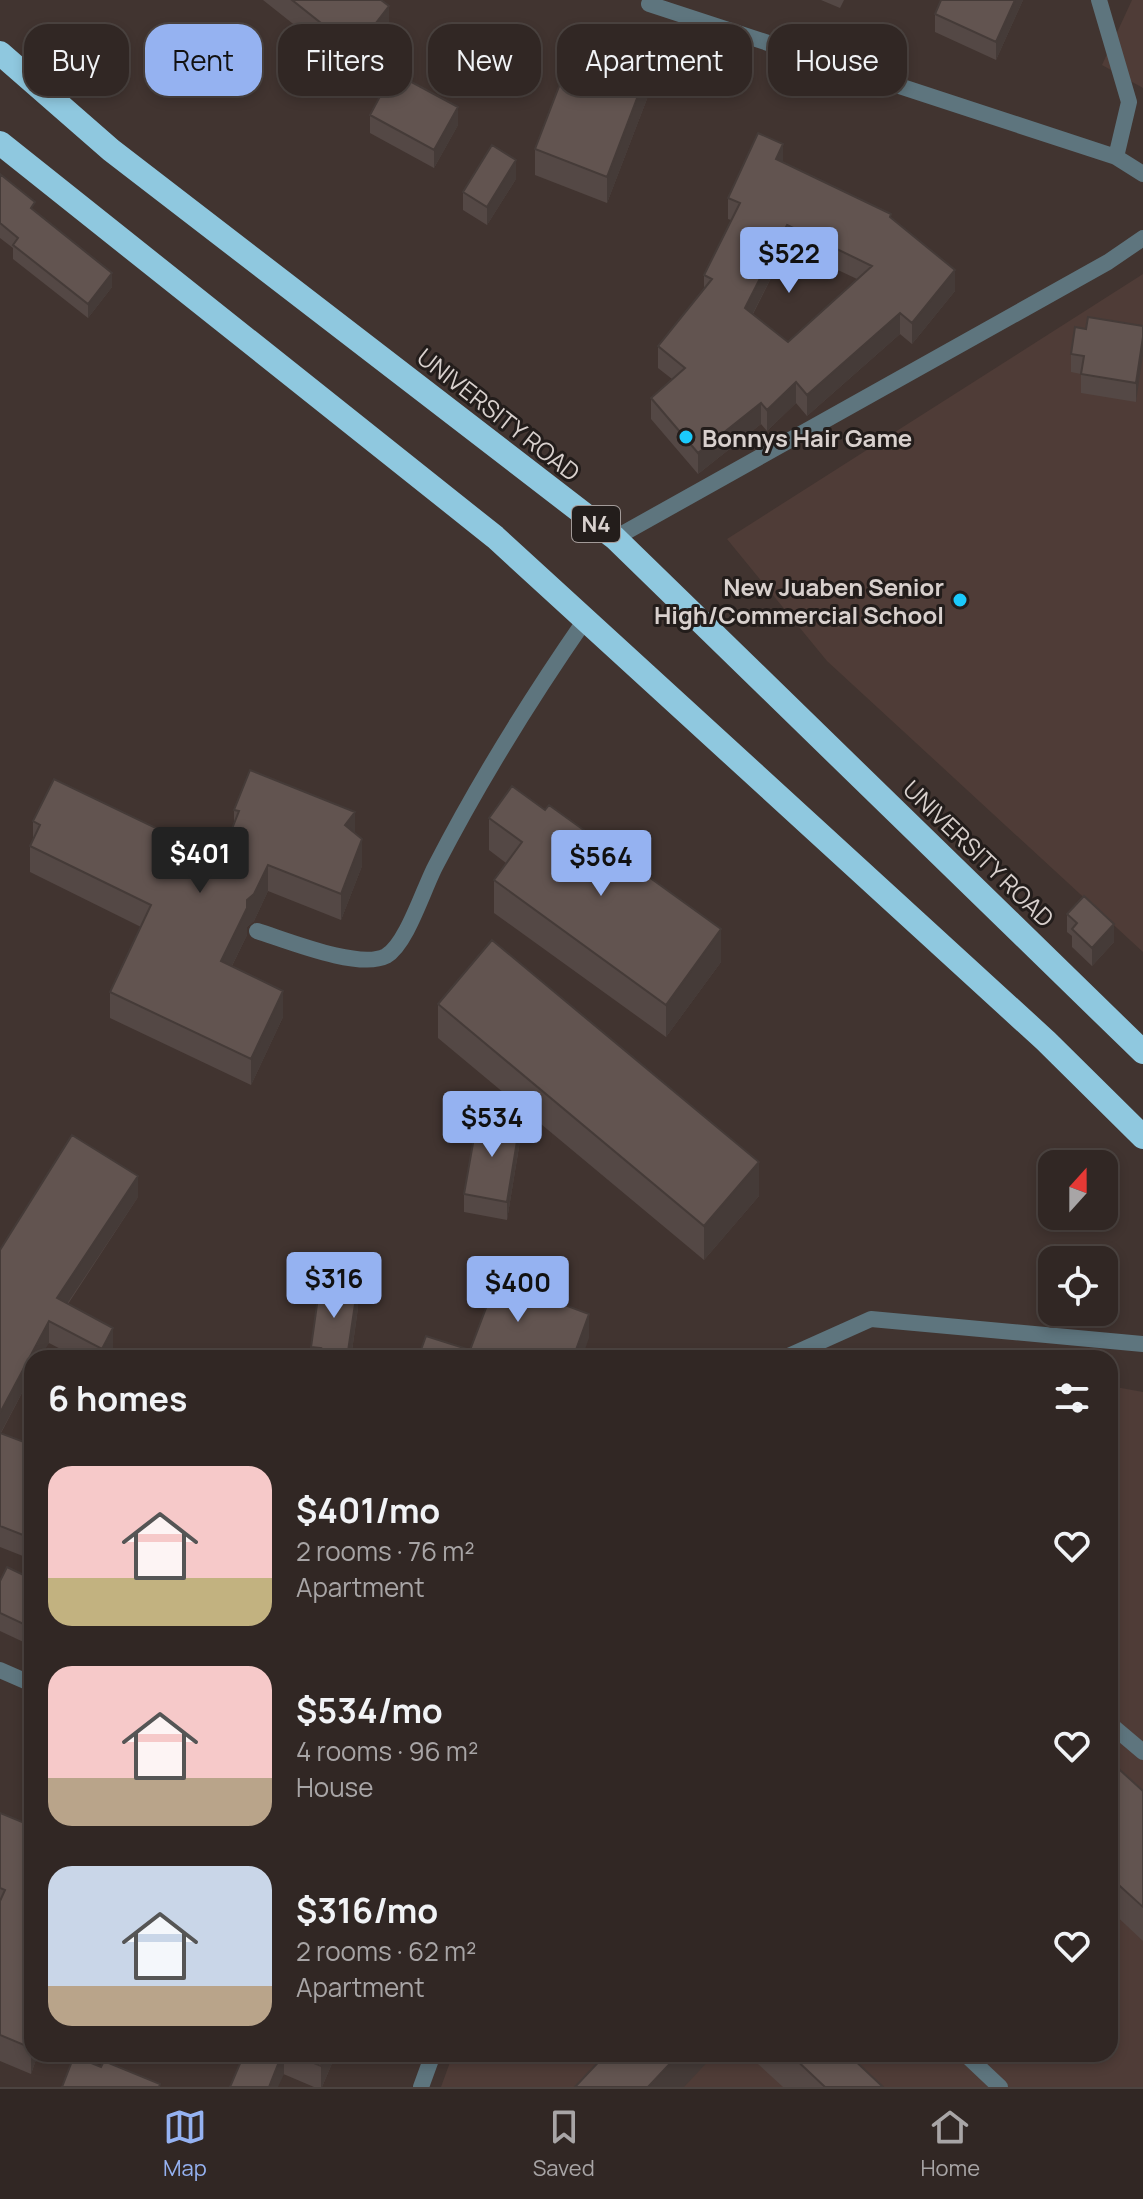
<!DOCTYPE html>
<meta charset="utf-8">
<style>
body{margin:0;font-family:Manrope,sans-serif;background:#392f2c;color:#f1f3f6;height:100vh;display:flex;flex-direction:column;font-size:30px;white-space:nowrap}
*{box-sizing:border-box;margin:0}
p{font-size:26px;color:#a8a5a6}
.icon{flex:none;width:44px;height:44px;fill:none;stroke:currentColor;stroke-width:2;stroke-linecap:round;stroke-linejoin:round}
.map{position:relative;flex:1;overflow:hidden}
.panel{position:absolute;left:24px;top:1350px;width:1094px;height:712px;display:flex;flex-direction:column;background:#312724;border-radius:24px;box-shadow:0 4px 12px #0003,0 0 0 2px #4c4441}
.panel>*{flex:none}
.top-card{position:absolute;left:24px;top:24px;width:1096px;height:72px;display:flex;gap:16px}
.needle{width:52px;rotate:21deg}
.fabs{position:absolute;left:1038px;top:1150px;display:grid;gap:16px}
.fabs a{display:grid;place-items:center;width:80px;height:80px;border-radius:16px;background:#312724;box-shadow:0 4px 12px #0003,0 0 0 2px #4c4441;font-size:40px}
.price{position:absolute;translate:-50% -68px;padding:0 18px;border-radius:8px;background:#95b2f1;color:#111;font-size:26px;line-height:52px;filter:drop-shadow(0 2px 4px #0008)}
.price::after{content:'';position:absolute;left:50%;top:48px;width:24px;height:18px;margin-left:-12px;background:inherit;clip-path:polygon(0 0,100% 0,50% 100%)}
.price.current{background:#222;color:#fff}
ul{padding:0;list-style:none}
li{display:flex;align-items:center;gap:24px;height:200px;padding:0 24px}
li span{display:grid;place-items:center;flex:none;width:224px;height:160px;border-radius:24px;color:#555}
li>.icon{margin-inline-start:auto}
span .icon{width:96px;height:96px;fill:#fffc;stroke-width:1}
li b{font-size:34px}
h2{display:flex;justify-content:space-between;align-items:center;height:96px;padding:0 24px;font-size:34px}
.chip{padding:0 28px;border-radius:24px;background:#312724;box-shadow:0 4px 12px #0003,0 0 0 2px #4c4441;font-size:28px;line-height:72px}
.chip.current{background:#95b2f1;color:#111}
.tab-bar{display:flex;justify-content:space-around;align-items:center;height:112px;border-top:2px solid #4c4441;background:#312724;font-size:22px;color:#a8a5a6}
.tab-bar a{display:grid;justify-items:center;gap:4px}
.tab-bar .current{color:#95b2f1}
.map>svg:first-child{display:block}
.built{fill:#4f3c37}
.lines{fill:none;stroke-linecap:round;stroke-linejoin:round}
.lane{stroke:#5e757e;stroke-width:16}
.street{stroke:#5e757e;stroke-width:16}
.highway{stroke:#8fc8df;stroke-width:24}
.wall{fill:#544845;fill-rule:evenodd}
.shaded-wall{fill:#453b38}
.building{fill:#625450;stroke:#453b38;stroke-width:2;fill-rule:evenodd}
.poi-dot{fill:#1bcafc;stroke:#231d1b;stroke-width:3}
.labels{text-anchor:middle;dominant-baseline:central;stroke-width:6;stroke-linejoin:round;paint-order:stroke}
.shield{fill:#231d1b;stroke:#a29a98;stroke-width:2}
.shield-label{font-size:22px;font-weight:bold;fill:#d8d0cd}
.street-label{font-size:24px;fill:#d8d0cd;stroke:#231d1b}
.poi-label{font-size:24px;font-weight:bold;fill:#d8d0cd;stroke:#231d1b;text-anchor:start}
</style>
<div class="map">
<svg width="1143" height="2087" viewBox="0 0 1143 2087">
<rect width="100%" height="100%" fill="#413430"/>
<!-- built -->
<path class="built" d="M 1132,0 L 1143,0 L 1143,88 L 1102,65 Z
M 1143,274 L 1143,952 L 827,661 L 727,539 Z
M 1110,1386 L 1143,1392 L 1143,2087 L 441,2087 L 453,2054 L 1110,2054 Z"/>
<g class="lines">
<!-- lane -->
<path class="lane" d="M 615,538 L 1108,262 L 1143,238
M 257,931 C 286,940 359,970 386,956 C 407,944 424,887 436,865 C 480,780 531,698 585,620
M 1110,1724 L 1143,1752
M 965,2054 L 1000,2087"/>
<!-- street -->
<path class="street" d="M 1099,0 L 1129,102 L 1116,157
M 649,4 L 1116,157 L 1143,174
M 784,1358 L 871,1319 L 1143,1344
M 0,1670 L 32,1684
M 421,2087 L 433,2054"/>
<!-- highway -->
<path class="highway" d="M 0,53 L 111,150 L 615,538 L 1143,1052
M 0,143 L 495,537 L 1046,1041 L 1143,1137"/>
</g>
<!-- wall -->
<path class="wall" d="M 263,0 L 381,0 L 389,29 L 355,73 Z
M 821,0 L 844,0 L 840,8 Z
M 1023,0 L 996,60 L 935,32 L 935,14 Z
M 655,78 L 607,203 L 535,175 L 535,149 Z
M 370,115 L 458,125 L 434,168 L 370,133 Z
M 783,162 L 891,218 L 955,291 L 912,344 L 900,334 L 807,416 L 796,403 L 767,431 L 761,424 L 698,474 L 651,419 L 651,398 L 672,379 L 658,368 L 658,346 L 704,289 L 704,275 L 731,220 L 728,219 L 728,198 ZM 787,246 L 857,279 L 788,342 L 753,314 Z
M 0,174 L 35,212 L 112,287 L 88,318 L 13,259 L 13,248 L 0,238 Z
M 516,179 L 487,225 L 463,210 L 463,192 Z
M 1143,326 L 1136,402 L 1081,393 L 1081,374 L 1071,372 L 1071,354 L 1086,329 Z
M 234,810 L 355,833 L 362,866 L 341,920 L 268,891 L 254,921 L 247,927 L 247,935 L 232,966 L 283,1017 L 251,1085 L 110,1018 L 110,992 L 141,927 L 30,872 L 30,846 L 33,840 L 33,821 L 220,859 L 234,823 Z
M 545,810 L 721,962 L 666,1037 L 494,913 L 494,880 L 506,863 L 489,850 L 489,818 Z
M 1067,914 L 1114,942 L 1092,966 L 1072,947 L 1072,936 L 1067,932 Z
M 438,1004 L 759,1196 L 704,1260 L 438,1038 Z
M 520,1141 L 507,1220 L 464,1212 L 464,1194 Z
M 138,1197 L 68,1304 L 113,1349 L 108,1358 L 78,1358 L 49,1343 L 32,1358 L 32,1374 L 1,1433 L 32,1445 L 28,1558 L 0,1547 L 0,1250 Z
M 358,1308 L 351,1358 L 311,1358 L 311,1347 Z
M 32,1579 L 32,1646 L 0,1631 L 0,1581 Z
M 1110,1761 L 1143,1791 L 1143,1941 L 1110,1910 Z
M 0,1813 L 32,2054 L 38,2054 L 31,2074 L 0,2061 Z
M 236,2054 L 336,2054 L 322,2087 L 314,2087 Z
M 747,2054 L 858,2054 L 858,2063 L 883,2087 L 783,2087 Z"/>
<!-- shaded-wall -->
<path class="shaded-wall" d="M 1015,0 L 1023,0 L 996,60 L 996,42 Z
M 389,6 L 389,29 L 355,73 L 355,50 Z
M 655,51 L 655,78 L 607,203 L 607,177 Z
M 458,107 L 458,125 L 434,168 L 434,150 Z
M 783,144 L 783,165 L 776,159 Z
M 516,160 L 516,179 L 487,225 L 487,207 Z
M 787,225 L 787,246 L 745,329 L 745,308 Z
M 955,270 L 955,291 L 912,344 L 912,323 Z
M 112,273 L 112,287 L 88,318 L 88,304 Z
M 900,313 L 900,334 L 807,416 L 807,395 Z
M 1143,337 L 1143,355 L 1136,402 L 1136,383 Z
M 796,382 L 796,403 L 767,431 L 767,410 Z
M 761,403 L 761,424 L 698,474 L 698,453 Z
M 355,812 L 355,838 L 345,825 Z
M 362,839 L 362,866 L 341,920 L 341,894 Z
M 268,865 L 268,891 L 254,921 L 247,927 L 247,935 L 221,988 L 221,961 L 247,900 Z
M 1114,924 L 1114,942 L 1092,966 L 1092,948 Z
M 721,929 L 721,962 L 666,1037 L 666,1005 Z
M 283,991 L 283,1017 L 251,1085 L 251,1059 Z
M 520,1123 L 520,1141 L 507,1220 L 507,1202 Z
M 759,1162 L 759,1196 L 704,1260 L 704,1226 Z
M 138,1176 L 138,1197 L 57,1319 L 57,1298 Z
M 535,1269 L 535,1293 L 527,1315 L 527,1291 Z
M 358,1284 L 358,1308 L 351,1358 L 347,1358 Z
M 589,1314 L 589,1338 L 582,1358 L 573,1358 Z
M 49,1321 L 49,1343 L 40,1358 L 32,1358 L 32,1374 L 0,1434 L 0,1413 Z
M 113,1328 L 113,1349 L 108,1358 L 102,1358 L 102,1349 Z
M 32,1526 L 32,1548 L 28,1558 L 28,1537 Z
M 32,2045 L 32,2054 L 38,2054 L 31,2074 L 31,2048 Z
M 282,2054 L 284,2054 L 284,2074 L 278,2087 L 269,2087 Z
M 326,2054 L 336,2054 L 322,2087 L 321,2087 L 321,2066 Z
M 679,2054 L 715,2054 L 684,2087 L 648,2087 Z
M 852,2054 L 858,2054 L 858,2087 L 850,2056 Z"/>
<!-- building -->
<path class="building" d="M 292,0 L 381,0 L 389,6 L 355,50 Z
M 941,0 L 1015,0 L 996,42 L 935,14 Z
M 583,24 L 655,51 L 607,177 L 535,149 Z
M 393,72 L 458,107 L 434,150 L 370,115 Z
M 758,133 L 783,144 L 776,159 L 891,214 L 890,217 L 955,270 L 912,323 L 900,313 L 807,395 L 796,382 L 767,410 L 761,403 L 698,453 L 651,398 L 685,368 L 658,346 L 712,279 L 704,275 L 740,203 L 728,198 ZM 787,225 L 872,266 L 788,342 L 745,308 Z
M 492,145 L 516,160 L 487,207 L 463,192 Z
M 0,174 L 35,202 L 31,208 L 112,273 L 88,304 L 13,245 L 18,238 L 0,223 Z
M 1088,317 L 1143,326 L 1143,337 L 1136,383 L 1081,374 L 1084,356 L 1071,354 L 1075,327 L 1086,329 Z
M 250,770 L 355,812 L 345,825 L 362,839 L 341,894 L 268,865 L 254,894 L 247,900 L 247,908 L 221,961 L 283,991 L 251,1059 L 110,992 L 151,905 L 30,846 L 40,825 L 33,821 L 54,779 L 220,859 L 239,811 L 234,810 Z
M 512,786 L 545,810 L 549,805 L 721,929 L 666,1005 L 494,880 L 522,842 L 489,818 Z
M 1084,896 L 1114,924 L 1092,948 L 1072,929 L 1077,923 L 1067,914 Z
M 492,940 L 759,1162 L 704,1226 L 438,1004 Z
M 478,1115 L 520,1123 L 507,1202 L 464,1194 Z
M 72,1135 L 138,1176 L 57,1298 L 113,1328 L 102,1349 L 49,1321 L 0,1413 L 0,1250 Z
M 505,1258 L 535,1269 L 527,1291 L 589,1314 L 573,1358 L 418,1358 L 426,1336 L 470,1350 Z
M 348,1281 L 358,1284 L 347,1358 L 317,1358 L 321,1348 L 311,1347 L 320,1283 L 346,1287 Z
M 0,1433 L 32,1445 L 32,1526 L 28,1537 L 0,1526 Z
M 7,1567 L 32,1579 L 32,1628 L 0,1613 L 0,1581 Z
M 1110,1761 L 1143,1791 L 1143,1907 L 1110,1877 Z
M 0,1813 L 32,1826 L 32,2045 L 31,2048 L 0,2035 L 0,1901 L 5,1890 L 0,1888 Z
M 244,2054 L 282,2054 L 269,2087 L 230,2087 Z
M 292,2054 L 326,2054 L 321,2066 Z
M 606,2054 L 679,2054 L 648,2087 L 575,2087 Z
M 790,2054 L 852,2054 L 850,2056 L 883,2087 L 825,2087 Z
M 74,2056 L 101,2067 L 104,2061 L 160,2084 L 159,2087 L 62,2087 Z"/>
<!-- markers -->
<g class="poi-dot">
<circle cx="686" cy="437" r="8"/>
<circle cx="960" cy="600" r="8"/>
</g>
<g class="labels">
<!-- shield labels -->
<rect class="shield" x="572" y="506" width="48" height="36" rx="6"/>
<g class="shield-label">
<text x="596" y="524">N4</text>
</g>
<!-- street labels -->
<g class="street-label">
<text transform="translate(499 414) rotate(38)">UNIVERSITY ROAD</text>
<text transform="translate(979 853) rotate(44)">UNIVERSITY ROAD</text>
</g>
<!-- poi labels -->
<g class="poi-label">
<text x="702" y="437">Bonnys Hair Game</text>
<text x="944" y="586" text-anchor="end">New Juaben Senior<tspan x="944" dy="28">High/Commercial School</tspan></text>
</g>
</g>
</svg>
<div class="fabs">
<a><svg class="needle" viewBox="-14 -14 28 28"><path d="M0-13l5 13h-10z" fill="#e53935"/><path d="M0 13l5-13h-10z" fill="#a8a5a6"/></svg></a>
<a><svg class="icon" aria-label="locate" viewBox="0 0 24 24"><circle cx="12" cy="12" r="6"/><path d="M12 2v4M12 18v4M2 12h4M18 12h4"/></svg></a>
</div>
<b class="price" style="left:789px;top:295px">$522</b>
<b class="price current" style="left:200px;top:895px">$401</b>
<b class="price" style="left:601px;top:898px">$564</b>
<b class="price" style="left:492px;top:1159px">$534</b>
<b class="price" style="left:334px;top:1320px">$316</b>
<b class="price" style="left:518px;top:1324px">$400</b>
<div class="top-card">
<a class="chip">Buy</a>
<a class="chip current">Rent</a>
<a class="chip">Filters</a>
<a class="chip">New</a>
<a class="chip">Apartment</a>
<a class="chip">House</a>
</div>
<section class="panel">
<h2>6 homes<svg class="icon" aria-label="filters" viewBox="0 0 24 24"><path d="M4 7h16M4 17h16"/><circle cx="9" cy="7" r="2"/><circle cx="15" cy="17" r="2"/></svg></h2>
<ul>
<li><span style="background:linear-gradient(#f6c9c9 70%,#c2b280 0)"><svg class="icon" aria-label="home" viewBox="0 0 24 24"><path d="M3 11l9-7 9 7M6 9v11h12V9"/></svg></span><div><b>$401/mo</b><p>2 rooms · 76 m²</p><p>Apartment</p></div><svg class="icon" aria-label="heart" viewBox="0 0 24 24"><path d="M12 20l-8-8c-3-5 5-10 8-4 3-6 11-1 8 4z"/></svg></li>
<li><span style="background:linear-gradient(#f6c9c9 70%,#b9a48a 0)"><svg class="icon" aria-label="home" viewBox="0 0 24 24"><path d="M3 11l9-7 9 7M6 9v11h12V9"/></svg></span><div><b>$534/mo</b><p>4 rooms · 96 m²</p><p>House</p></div><svg class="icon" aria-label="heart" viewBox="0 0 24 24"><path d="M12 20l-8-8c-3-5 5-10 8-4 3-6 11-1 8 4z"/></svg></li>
<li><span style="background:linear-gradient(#c9d6e8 75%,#b9a48a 0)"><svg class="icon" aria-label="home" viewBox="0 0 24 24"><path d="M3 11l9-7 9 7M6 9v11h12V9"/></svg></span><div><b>$316/mo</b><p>2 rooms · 62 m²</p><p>Apartment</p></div><svg class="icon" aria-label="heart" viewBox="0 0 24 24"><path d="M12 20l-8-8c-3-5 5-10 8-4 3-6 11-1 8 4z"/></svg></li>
</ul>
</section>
</div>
<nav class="tab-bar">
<a class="current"><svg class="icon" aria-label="map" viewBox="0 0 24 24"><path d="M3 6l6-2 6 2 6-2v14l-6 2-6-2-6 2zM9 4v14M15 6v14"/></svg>Map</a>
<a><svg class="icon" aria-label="saved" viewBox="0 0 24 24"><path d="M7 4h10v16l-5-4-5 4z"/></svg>Saved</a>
<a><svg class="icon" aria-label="home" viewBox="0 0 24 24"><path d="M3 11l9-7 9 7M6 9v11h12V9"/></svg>Home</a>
</nav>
